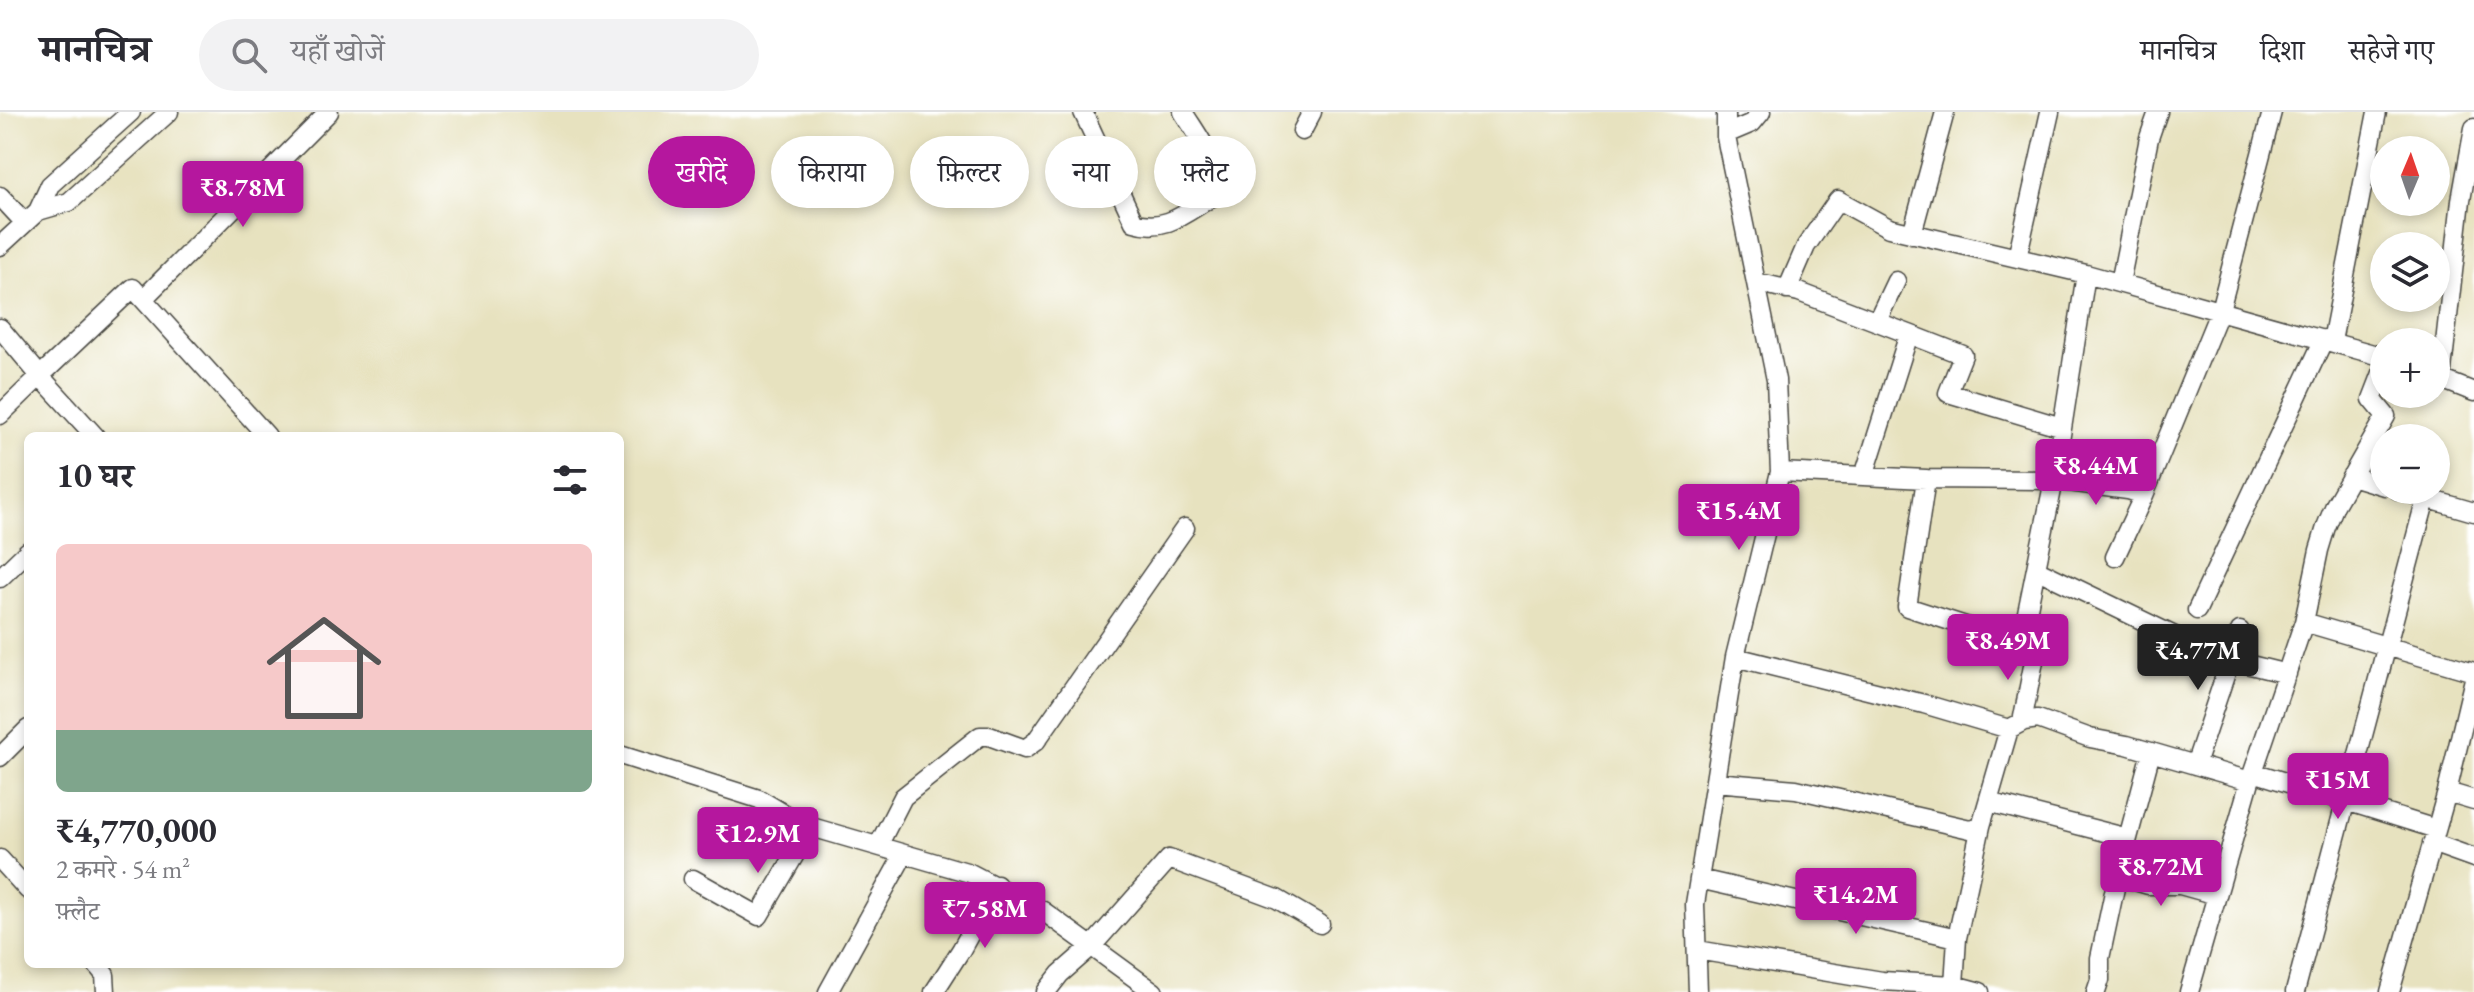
<!DOCTYPE html>
<html lang="hi">
<meta charset="utf-8">
<style>
body{margin:0;font-family:"EB Garamond","Noto Serif Devanagari",serif;background:#f2f2f3;color:#2b2b33;height:100vh;display:flex;flex-direction:column;font-size:30px;white-space:nowrap}
*{box-sizing:border-box;margin:0}
p{font-size:26px;color:#7c7c81}
.icon{flex:none;width:44px;height:44px;fill:none;stroke:currentColor;stroke-width:2;stroke-linecap:round;stroke-linejoin:round}
.map{position:relative;flex:1;overflow:hidden}
.panel{position:absolute;left:24px;top:320px;width:600px;height:536px;display:flex;flex-direction:column;background:#fff;border-radius:12px;box-shadow:0 4px 12px #0003}
.panel>*{flex:none}
.guide{position:absolute;left:648px;top:24px;width:760px;height:72px;display:flex;gap:16px}
.needle{width:52px;rotate:2deg}
.controls{position:absolute;left:2370px;top:24px;display:grid;gap:16px}
.controls a{display:grid;place-items:center;width:80px;height:80px;border-radius:50%;background:#fff;box-shadow:0 4px 12px #0003;font-size:40px}
.price{position:absolute;translate:-50% -68px;padding:0 18px;border-radius:8px;background:#b5179e;color:#fff;font-size:26px;line-height:52px;filter:drop-shadow(0 2px 4px #0008)}
.price::after{content:'';position:absolute;left:50%;top:48px;width:24px;height:18px;margin-left:-12px;background:inherit;clip-path:polygon(0 0,100% 0,50% 100%)}
.price.active{background:#222;color:#fff}
ul{padding:0;list-style:none}
li{display:grid;align-content:center;gap:16px;height:424px;padding:0 32px}
li span{display:grid;place-items:center;height:248px;border-radius:12px;color:#555}
li>.icon{margin-inline-start:auto}
span .icon{width:144px;height:144px;fill:#fffc;stroke-width:1}
li b{font-size:34px}
h2{display:flex;justify-content:space-between;align-items:center;height:96px;padding:0 32px;font-size:34px}
.chip{padding:0 28px;border-radius:36px;background:#fff;box-shadow:0 4px 12px #0003;font-size:28px;line-height:72px}
.chip.active{background:#b5179e;color:#fff}
header{display:flex;align-items:center;gap:48px;box-sizing:border-box;height:112px;padding:0 40px;background:#fff;border-bottom:2px solid #e1e1e2}
header strong{font-size:38px}
nav{display:flex;gap:44px;margin-inline-start:auto;font-size:28px}
.search{width:560px;height:72px;background:#f2f2f3;display:flex;align-items:center;gap:20px;box-sizing:border-box;padding:0 28px;border-radius:44px;color:#7c7c81;font-size:30px}
.map>svg:first-child{display:block}
.lines{fill:none;stroke-linecap:round;stroke-linejoin:round}
.minor-casing{stroke:#474641;stroke-width:21}
.minor{stroke:#fff;stroke-width:18}
</style>
<header>
<strong>मानचित्र</strong>
<div class="search"><svg class="icon" aria-label="search" viewBox="0 0 24 24"><circle cx="10" cy="10" r="6"/><path d="M15 15l6 6"/></svg>यहाँ खोजें</div>
<nav><a>मानचित्र</a><a>दिशा</a><a>सहेजे गए</a></nav>
</header>
<div class="map">
<svg width="2474" height="880" viewBox="0 0 2474 880">
<rect width="100%" height="100%" fill="#fff"/>
<filter id="ink" filterUnits="userSpaceOnUse"><feTurbulence type="fractalNoise" baseFrequency=".0125" numOctaves="2"/><feDisplacementMap in="SourceGraphic" scale="16" xChannelSelector="R" yChannelSelector="G"/><feConvolveMatrix kernelMatrix="1 2 1 2 8 2 1 2 1" color-interpolation-filters="sRGB"/></filter>
<filter id="wash" filterUnits="userSpaceOnUse"><feTurbulence type="fractalNoise" baseFrequency=".006" numOctaves="4" result="noise"/><feDisplacementMap in="SourceGraphic" scale="32" xChannelSelector="R" yChannelSelector="G"/><feGaussianBlur stdDeviation="1.8" result="paint"/><feColorMatrix in="noise" values="0 0 0 0 0 0 0 0 0 0 0 0 0 0 0 0 0 1.4 0 .05"/><feComposite in="paint" operator="in"/></filter>
<g filter="url(#wash)">
<rect width="100%" height="100%" fill="#e7e2bf"/>
</g>
<g filter="url(#ink)">
<g class="lines">
<defs>
<path id="minor" d="M 1083,0 L 1134,110 C 1166,120 1185,101 1212,85 C 1221,50 1201,29 1183,0
M 1302,19 L 1312,0
M 1726,22 L 1752,11 L 1761,0
M 0,84 L 25,111 L 38,99 L 50,73 L 131,0
M 38,99 L 69,90 L 169,0
M 1912,122 L 1945,0
M 0,134 L 25,111
M 2017,146 L 2050,0
M 1756,170 L 1799,180 L 1909,222 L 1864,364
M 2120,171 L 2149,26 L 2158,0
M 1787,178 L 1806,134 L 1838,88 L 1889,116 L 2086,162 L 2384,245
M 143,187 L 329,0
M 1877,209 L 1896,169
M 0,216 L 40,264 L 133,176 L 267,324
M 1909,222 L 1963,243 L 1948,281 L 2062,315
M 2332,229 L 2377,0
M 2436,265 L 2474,280
M 2441,267 L 2461,88 L 2474,16
M 0,303 L 40,264 L 95,324
M 1780,360 L 1926,367 L 2054,368 L 2086,162
M 2351,364 L 2384,374
M 1926,367 L 1907,495 L 2009,528 L 2022,525 L 2054,368 L 2128,378 L 2144,383 L 2220,198 L 2272,0
M 2398,378 L 2474,400
M 2115,445 L 2144,383
M 2036,457 L 2218,545 L 2287,562
M 0,466 L 28,439
M 2197,498 L 2324,227
M 2304,510 L 2474,560
M 1735,545 L 1924,592 L 2009,617 L 2024,609 L 2038,607 L 2090,626 L 2127,633 L 2250,669 L 2189,880
M 2022,610 L 2035,544 L 2022,525
M 620,643 L 759,687 L 801,712 L 970,761 L 1043,799 L 1154,880
M 0,645 L 28,617
M 2195,653 L 2240,519
M 2253,660 L 2436,717
M 2250,669 L 2304,510 L 2319,438 L 2326,415 L 2335,393 L 2386,304 L 2372,287 L 2384,256
M 1715,670 L 1796,677 L 1970,717 L 1981,714 L 2009,617
M 2447,680 L 2474,688
M 1988,690 L 2128,726
M 2432,731 L 2474,746
M 878,734 L 903,685 L 980,624 L 989,624 L 1025,637 L 1036,629 L 1185,416
M 0,747 L 28,778
M 2118,764 L 2148,773 L 2180,773 L 2216,783
M 693,767 L 759,804 L 811,715
M 1699,767 L 1957,826 L 1954,873 L 1980,880
M 1957,826 L 1981,714
M 1697,838 L 1882,869 L 1954,873
M 96,852 L 105,863 L 106,880
M 828,880 L 904,742
M 934,880 L 961,838 L 997,773
M 1046,880 L 1060,862 L 1092,834 L 1169,747 L 1277,787 L 1320,812
M 1698,880 L 1695,792 L 1735,545 L 1780,360 L 1776,268 L 1726,25 L 1726,0
M 2096,880 L 2100,868 L 2100,846 L 2116,771 L 2151,640
M 2295,880 L 2426,386
M 2390,880 L 2447,680 L 2474,567"/>
</defs>
<!-- minor casing -->
<use href="#minor" class="minor-casing"/>
<!-- minor -->
<use href="#minor" class="minor"/>
</g>
</g>
</svg>
<div class="controls">
<a><svg class="needle" viewBox="-14 -14 28 28"><path d="M0-13l5 13h-10z" fill="#e53935"/><path d="M0 13l5-13h-10z" fill="#7c7c81"/></svg></a>
<a><svg class="icon" aria-label="layers" viewBox="0 0 24 24"><path d="M12 4l9 5-9 5-9-5zM3 14l9 5 9-5"/></svg></a>
<a>+</a>
<a>−</a>
</div>
<b class="price" style="left:243px;top:117px">₹8.78M</b>
<b class="price" style="left:2096px;top:395px">₹8.44M</b>
<b class="price" style="left:1739px;top:440px">₹15.4M</b>
<b class="price" style="left:2008px;top:570px">₹8.49M</b>
<b class="price active" style="left:2198px;top:580px">₹4.77M</b>
<b class="price" style="left:2338px;top:709px">₹15M</b>
<b class="price" style="left:758px;top:763px">₹12.9M</b>
<b class="price" style="left:2161px;top:796px">₹8.72M</b>
<b class="price" style="left:1856px;top:824px">₹14.2M</b>
<b class="price" style="left:985px;top:838px">₹7.58M</b>
<div class="guide">
<a class="chip active">खरीदें</a>
<a class="chip">किराया</a>
<a class="chip">फ़िल्टर</a>
<a class="chip">नया</a>
<a class="chip">फ़्लैट</a>
</div>
<section class="panel">
<h2>10 घर<svg class="icon" aria-label="filters" viewBox="0 0 24 24"><path d="M4 7h16M4 17h16"/><circle cx="9" cy="7" r="2"/><circle cx="15" cy="17" r="2"/></svg></h2>
<ul>
<li><span style="background:linear-gradient(#f6c9c9 75%,#7fa58c 0)"><svg class="icon" aria-label="home" viewBox="0 0 24 24"><path d="M3 11l9-7 9 7M6 9v11h12V9"/></svg></span><div><b>₹4,770,000</b><p>2 कमरे · 54 m²</p><p>फ़्लैट</p></div></li>
</ul>
</section>
</div>
